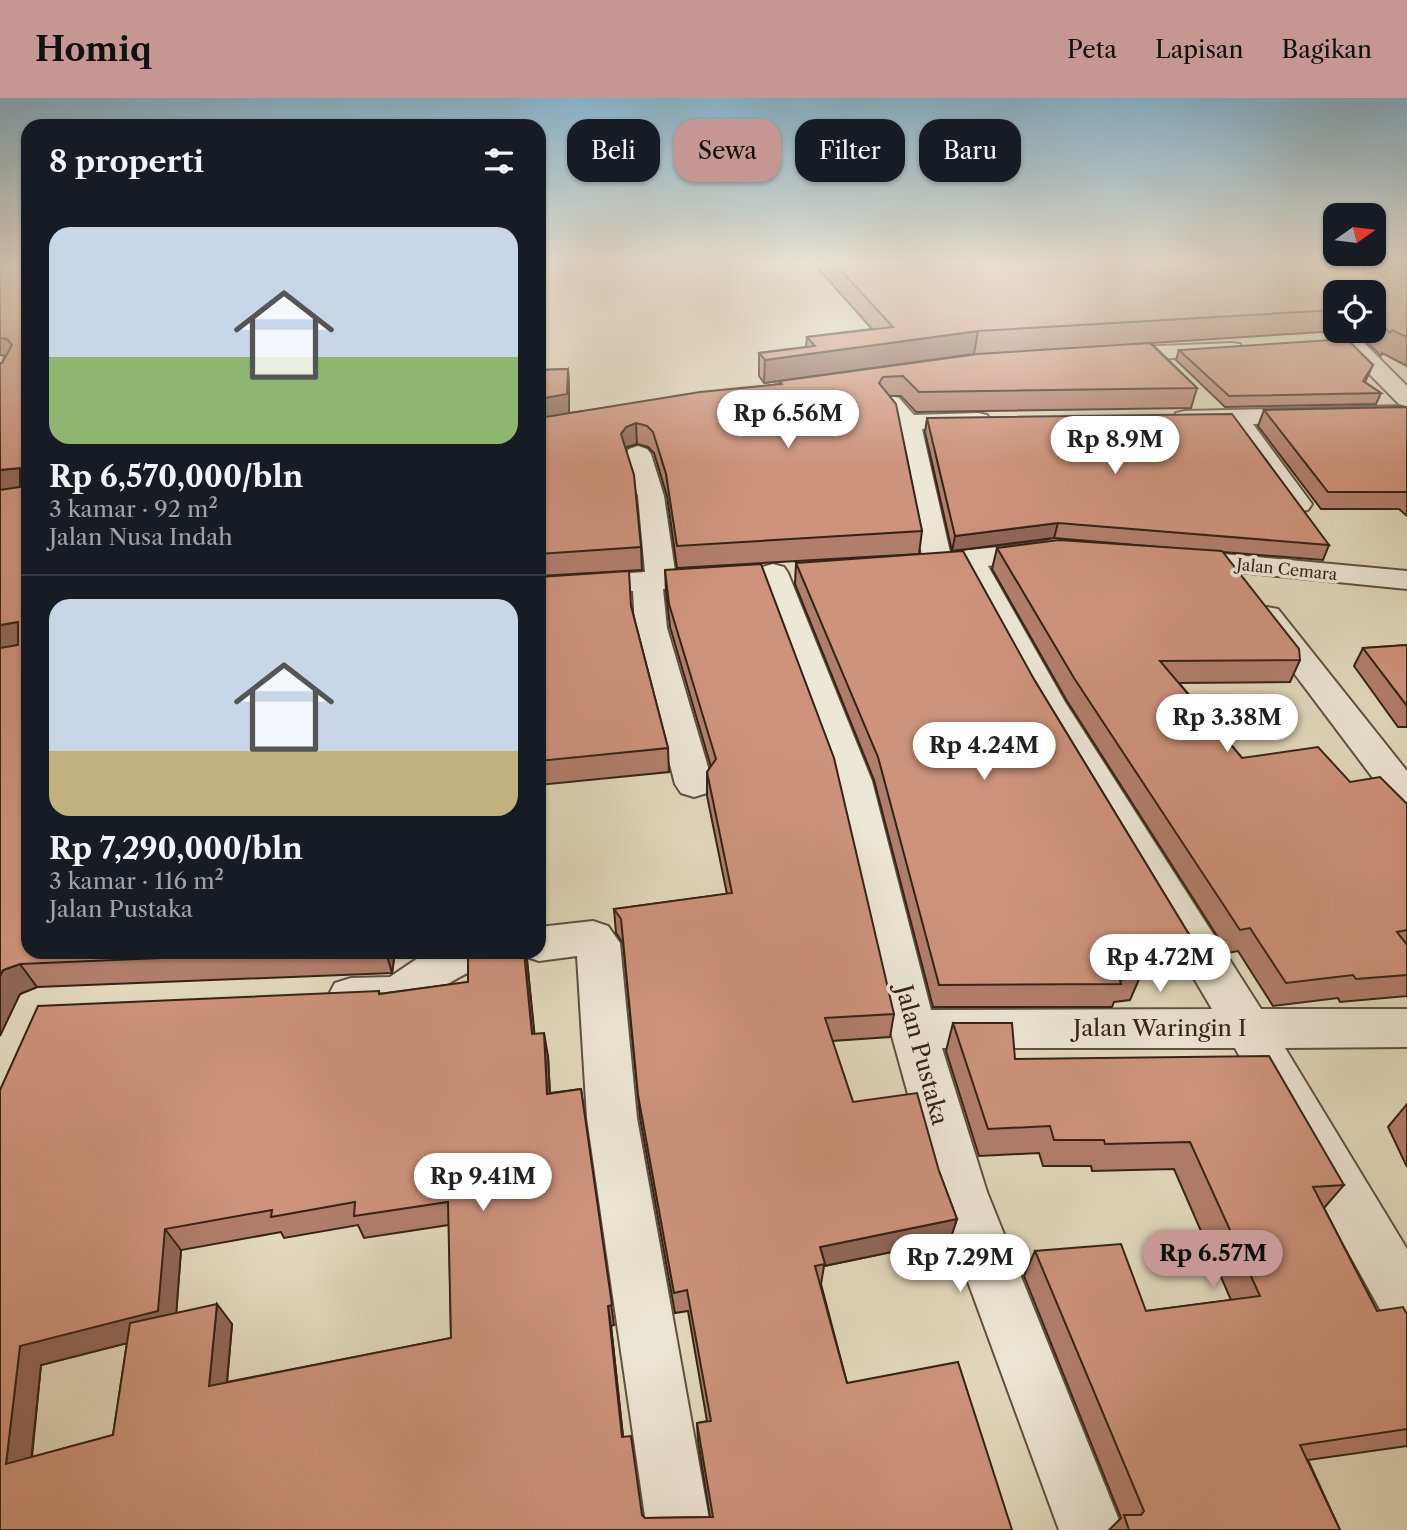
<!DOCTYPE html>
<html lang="id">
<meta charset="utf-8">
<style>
body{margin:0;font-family:"Libre Caslon Text",serif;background:#20242c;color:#f1f3f6;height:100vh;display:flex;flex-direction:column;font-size:26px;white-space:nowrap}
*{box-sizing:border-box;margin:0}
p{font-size:23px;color:#9ea1a6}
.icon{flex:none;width:38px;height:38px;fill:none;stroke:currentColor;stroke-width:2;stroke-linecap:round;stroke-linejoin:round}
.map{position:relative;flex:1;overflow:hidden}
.drawer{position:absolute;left:21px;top:21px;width:525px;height:840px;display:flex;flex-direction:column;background:#171b24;border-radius:21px;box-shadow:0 2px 5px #0004}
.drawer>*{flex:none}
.top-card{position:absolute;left:567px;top:21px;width:665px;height:63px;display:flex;gap:14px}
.needle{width:46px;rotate:76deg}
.controls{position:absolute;left:1323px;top:105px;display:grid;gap:14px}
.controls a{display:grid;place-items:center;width:63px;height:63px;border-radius:14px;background:#171b24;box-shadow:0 2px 5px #0004;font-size:35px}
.price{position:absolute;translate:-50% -60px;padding:0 16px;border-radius:24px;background:#fff;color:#222;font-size:23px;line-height:46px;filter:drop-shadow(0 2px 4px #0008)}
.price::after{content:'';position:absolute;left:50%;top:42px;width:21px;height:16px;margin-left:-10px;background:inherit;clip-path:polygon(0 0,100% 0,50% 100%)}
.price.active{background:#c59692;color:#111}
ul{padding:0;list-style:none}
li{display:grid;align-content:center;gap:14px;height:371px;padding:0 28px}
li+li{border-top:2px solid #363941}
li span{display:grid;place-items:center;height:217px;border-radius:21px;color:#555}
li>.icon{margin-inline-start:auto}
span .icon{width:126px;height:126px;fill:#fffc;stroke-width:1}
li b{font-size:30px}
h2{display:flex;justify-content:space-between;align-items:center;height:84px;padding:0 28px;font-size:30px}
.pill{padding:0 24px;border-radius:21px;background:#171b24;box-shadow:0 2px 5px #0004;font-size:24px;line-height:63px}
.pill.active{background:#c59692;color:#111}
header{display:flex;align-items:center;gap:42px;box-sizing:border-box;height:98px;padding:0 35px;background:#c59692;color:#111}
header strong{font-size:33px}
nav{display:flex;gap:38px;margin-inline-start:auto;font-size:24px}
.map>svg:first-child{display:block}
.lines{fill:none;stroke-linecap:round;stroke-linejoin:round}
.street-casing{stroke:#605040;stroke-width:4}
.street{fill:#ede7d5;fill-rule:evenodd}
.wall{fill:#b17e6c;stroke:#352216;stroke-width:2;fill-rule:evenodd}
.shaded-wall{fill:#906758;stroke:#352216;stroke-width:2}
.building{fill:#ce937d;stroke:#352216;stroke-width:2;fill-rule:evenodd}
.labels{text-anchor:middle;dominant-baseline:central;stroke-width:7;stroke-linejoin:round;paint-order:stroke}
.far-street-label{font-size:16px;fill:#352216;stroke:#ede7d5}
.near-street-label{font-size:23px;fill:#352216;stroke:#ede7d5}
</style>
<header>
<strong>Homiq</strong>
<nav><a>Peta</a><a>Lapisan</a><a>Bagikan</a></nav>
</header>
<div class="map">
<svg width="1407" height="1432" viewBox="0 0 1407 1432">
<rect width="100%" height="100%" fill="#e3dabe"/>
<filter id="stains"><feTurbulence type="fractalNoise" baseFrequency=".00286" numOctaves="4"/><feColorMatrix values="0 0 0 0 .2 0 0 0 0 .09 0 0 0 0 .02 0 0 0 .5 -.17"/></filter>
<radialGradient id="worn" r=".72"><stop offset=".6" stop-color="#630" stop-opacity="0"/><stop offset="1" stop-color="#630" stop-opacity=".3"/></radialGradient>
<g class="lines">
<defs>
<path id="street" d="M 1341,233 L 1361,233 L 1360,241 L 1407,288 L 1407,322 L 1253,326 L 1312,406 L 1308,412 L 1298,414 L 1288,412 L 1229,326 L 1176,325 L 1173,320 L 1176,315 L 1185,313 L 1406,308 L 1399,306 L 1341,247 L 1338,242 Z
M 1232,245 L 1240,246 L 1243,251 L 1240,256 L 1110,264 L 1102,262 L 1099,257 L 1102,252 L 1110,250 Z
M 891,298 L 899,300 L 914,317 L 978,315 L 987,317 L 990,322 L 987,327 L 978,329 L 922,331 L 950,454 L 1046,444 L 1056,447 L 1060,453 L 1056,459 L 988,468 L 1065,604 L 1261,911 L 1407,911 L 1407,949 L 1285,950 L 1407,1151 L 1407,1232 L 1387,1224 L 1235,950 L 942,950 L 987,1094 L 1123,1432 L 1059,1432 L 935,1094 L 890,931 L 834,683 L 758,475 L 762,469 L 773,466 L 784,469 L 788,475 L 872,683 L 931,912 L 1212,911 L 1031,604 L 960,471 L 915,476 L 905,473 L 900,467 L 905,461 L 922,457 L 896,325 L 879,305 L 883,300 Z
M 638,348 L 647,351 L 651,356 L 664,398 L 675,473 L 719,470 L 730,473 L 734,479 L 730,485 L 663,491 L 667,530 L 713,686 L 707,695 L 694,699 L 681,695 L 675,686 L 635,530 L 633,493 L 539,499 L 539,481 L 645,474 L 638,398 L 625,356 L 629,351 Z
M 1180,452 L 1407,473 L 1407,491 L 1170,467 L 1165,461 L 1170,455 Z
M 1267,509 L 1278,511 L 1407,673 L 1407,712 L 1394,708 L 1251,518 L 1256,511 Z
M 593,823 L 608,828 L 620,845 L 637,1020 L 711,1432 L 647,1432 L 587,1020 L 577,858 L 539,863 L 524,858 L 522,854 L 539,854 L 539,829 Z
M 427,854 L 496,854 L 489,866 C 431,885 406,935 335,911 L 328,898 L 335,885 L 351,880 L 390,879 Z"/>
</defs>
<!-- street casing -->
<use href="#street" class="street-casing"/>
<!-- street -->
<use href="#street" class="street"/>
</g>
<!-- wall -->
<path class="wall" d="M 0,165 L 28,165 L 28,854 L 395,854 L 392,875 L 37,889 L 20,896 L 2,265 L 5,258 L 0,257 Z
M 813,165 L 1407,165 L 1407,268 L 1382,255 L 1381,258 L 1363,240 L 1363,233 L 1374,233 L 1374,194 L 1335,194 L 1335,233 L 1339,233 L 1338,233 L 1151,245 L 1197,290 L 1191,310 L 916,314 L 901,298 L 890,298 L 922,433 L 919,456 L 677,470 L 667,398 L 654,355 L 648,349 L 637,346 L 627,349 L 626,351 L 641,449 L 642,472 L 539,478 L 539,272 L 568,271 L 569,291 L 569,315 L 779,286 L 780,283 L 764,285 L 759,278 L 759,255 L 806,249 L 807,239 L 872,231 ZM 1389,171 L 1383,179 L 1377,175 Z
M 1179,252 L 1373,267 L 1365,284 L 1381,295 L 1376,306 L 1225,309 L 1176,262 Z
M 1407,309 L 1407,418 L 1399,411 L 1321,411 L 1258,328 L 1264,312 Z
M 927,320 L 1329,447 L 1323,462 L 1222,454 L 1300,562 L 1290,584 L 1179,585 L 1242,660 L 1350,684 L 1407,706 L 1407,898 L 1340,904 L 1338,900 L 1273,908 L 1238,853 L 1228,855 L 1067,603 L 992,471 L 997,450 L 1171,450 L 1054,440 L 952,453 L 925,334 Z
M 796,465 L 1035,583 L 1190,838 L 1179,861 L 1133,867 L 1140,879 L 1130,902 L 1114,904 L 1112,909 L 933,909 L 874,682 L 795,486 Z
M 665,472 L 894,916 L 890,939 L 832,943 L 853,1004 L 939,1073 L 957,1121 L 950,1142 L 824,1168 L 821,1186 L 847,1285 L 1012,1432 L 0,1432 L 0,992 L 379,893 L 380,896 L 468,884 L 527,862 L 534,936 L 548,958 L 550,995 L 581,991 L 614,1227 L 611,1228 L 623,1339 L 642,1417 L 645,1420 L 710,1419 L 698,1343 L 697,1325 L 707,1323 L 688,1213 L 675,1215 L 640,1020 L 623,845 L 616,835 L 614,811 L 727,796 L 707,698 L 707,674 L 711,669 L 670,529 L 666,494 ZM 358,1127 L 364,1140 L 449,1127 L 451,1240 L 227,1284 L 232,1226 L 176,1215 L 181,1152 L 281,1134 L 284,1140 ZM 127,1245 L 113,1337 L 32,1359 L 41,1267 Z
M 539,479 L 631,508 L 668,650 L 669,674 L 539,687 Z
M 1407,547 L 1407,629 L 1398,629 L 1354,568 L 1363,550 Z
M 953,925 L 1015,961 L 1344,1087 L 1324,1110 L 1377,1213 L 1407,1216 L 1407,1348 L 1308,1362 L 1340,1432 L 1109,1432 L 1121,1420 L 1024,1178 L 1035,1153 L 1146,1213 L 1231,1202 L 1174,1071 L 1092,1073 L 1091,1068 L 1043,1068 L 1039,1055 L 979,1058 L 946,953 Z
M 1407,1006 L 1407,1069 L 1388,1029 Z"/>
<!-- shaded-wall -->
<path class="shaded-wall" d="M 1368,165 L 1407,165 L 1364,180 L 1363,171 Z
M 978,233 L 974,256 L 764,285 L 765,262 Z
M 568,271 L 569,291 L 569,316 L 539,322 L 539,301 Z
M 636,325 L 637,346 L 627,349 L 622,357 L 621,336 L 626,329 Z
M 20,370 L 28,387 L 0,395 L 0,372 Z
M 1058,425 L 1054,440 L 952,453 L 955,438 Z
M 18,524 L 28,544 L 0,552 L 0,527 Z
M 539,778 L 541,826 L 539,827 Z
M 386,854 L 395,854 L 392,875 Z
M 524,854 L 526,854 L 527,862 L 537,960 L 532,936 Z
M 20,866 L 37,889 L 20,896 L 0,938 L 0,878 L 3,872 Z
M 544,935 L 548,958 L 551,1019 L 547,996 Z
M 957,1121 L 950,1142 L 824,1168 L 825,1166 L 820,1149 Z
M 165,1131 L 181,1152 L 175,1233 L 41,1267 L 29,1382 L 6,1366 L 20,1248 Z
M 217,1206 L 232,1226 L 225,1306 L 209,1288 Z
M 608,1208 L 611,1228 L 625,1356 L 622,1339 Z"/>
<!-- building -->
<path class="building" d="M 0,165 L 28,165 L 28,854 L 304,854 L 20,866 L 3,872 L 0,878 L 0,550 L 18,547 L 18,524 L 0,527 L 0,392 L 20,389 L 20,370 L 0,372 L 0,265 L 2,265 L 12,247 L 7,241 L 0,240 Z
M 834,165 L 1368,165 L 1363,171 L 1365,175 L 1380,175 L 1383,179 L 1389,171 L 1407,165 L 1407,239 L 1392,232 L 1390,235 L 1374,219 L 1374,194 L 1335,194 L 1335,212 L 978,233 L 765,262 L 759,255 L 815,248 L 807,239 L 893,229 Z
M 1347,241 L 1373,267 L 1363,283 L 1381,295 L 1229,298 L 1179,252 Z
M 1150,245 L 1197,290 L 919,294 L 903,278 L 883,279 L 879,285 L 896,306 L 922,433 L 677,448 L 666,376 L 653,334 L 647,328 L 636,325 L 626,329 L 621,336 L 634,377 L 641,449 L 539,456 L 539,320 L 700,294 L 782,286 L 780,283 L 978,256 Z
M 568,271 L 567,296 L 539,301 L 539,272 Z
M 1407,309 L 1407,394 L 1328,394 L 1264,312 Z
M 1232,316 L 1329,447 L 1058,425 L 955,438 L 927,320 Z
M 1059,442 L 1222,453 L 1299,551 L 1300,562 L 1160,563 L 1242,660 L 1318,649 L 1350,684 L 1380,679 L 1407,706 L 1407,832 L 1397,834 L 1407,847 L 1407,877 L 1356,881 L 1353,877 L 1286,885 L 1250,830 L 1240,832 L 1074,580 L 997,450 Z
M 963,453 L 1035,583 L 1190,838 L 1122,847 L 1140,879 L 1120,882 L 1121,886 L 939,887 L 878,659 L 796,465 Z
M 761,466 L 834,660 L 894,916 L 825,920 L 853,1004 L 917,995 L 939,1073 L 957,1121 L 820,1149 L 825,1166 L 815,1168 L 847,1285 L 958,1264 L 1012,1432 L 0,1432 L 0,992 L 38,908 L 379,893 L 379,896 L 468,884 L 468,854 L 524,854 L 532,936 L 544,935 L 547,996 L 581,991 L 612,1207 L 608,1208 L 622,1339 L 631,1338 L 642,1417 L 645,1420 L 713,1419 L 697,1325 L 711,1323 L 687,1192 L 674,1195 L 638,997 L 621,821 L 614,811 L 732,795 L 707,674 L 716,661 L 669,506 L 665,472 ZM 355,1104 L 354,1118 L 448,1104 L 451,1240 L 209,1288 L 217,1206 L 130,1225 L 113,1337 L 6,1366 L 20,1248 L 158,1213 L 165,1131 L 272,1112 L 271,1119 Z
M 629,473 L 631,508 L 668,650 L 539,663 L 539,479 Z
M 1407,547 L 1407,608 L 1363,550 Z
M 953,925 L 1012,925 L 1015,961 L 1269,958 L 1344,1087 L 1313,1089 L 1377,1213 L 1403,1209 L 1407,1216 L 1407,1331 L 1300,1347 L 1340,1432 L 1129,1432 L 1124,1417 L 1141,1417 L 1144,1413 L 1035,1153 L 1121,1146 L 1146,1213 L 1260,1198 L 1190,1044 L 1105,1046 L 1104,1042 L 1054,1042 L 1050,1028 L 988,1031 Z"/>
<!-- sky -->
<linearGradient id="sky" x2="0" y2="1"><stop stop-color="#87b7d2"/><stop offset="0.45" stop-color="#f2eee2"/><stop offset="1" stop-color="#f2eee2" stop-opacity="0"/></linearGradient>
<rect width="1407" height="365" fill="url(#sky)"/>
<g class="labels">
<!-- far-street labels -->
<g class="far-street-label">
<text transform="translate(1287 471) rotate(6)">Jalan Cemara</text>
</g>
<!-- near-street labels -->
<g class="near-street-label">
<text x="1160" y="930">Jalan Waringin I</text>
<text transform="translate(922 957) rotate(75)">Jalan Pustaka</text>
</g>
</g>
<rect width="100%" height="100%" filter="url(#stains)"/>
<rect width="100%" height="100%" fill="url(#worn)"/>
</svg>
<div class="controls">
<a><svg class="needle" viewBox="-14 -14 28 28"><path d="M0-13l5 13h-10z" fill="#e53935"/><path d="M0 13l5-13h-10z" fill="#9ea1a6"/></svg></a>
<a><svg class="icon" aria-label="locate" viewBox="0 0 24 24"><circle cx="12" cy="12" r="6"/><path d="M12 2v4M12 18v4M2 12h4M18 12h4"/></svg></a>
</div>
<b class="price" style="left:788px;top:352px">Rp 6.56M</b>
<b class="price" style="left:1115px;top:378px">Rp 8.9M</b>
<b class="price" style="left:1227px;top:656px">Rp 3.38M</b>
<b class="price" style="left:984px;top:684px">Rp 4.24M</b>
<b class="price" style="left:1160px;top:896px">Rp 4.72M</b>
<b class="price" style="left:483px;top:1115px">Rp 9.41M</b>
<b class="price active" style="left:1213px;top:1192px">Rp 6.57M</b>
<b class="price" style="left:960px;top:1196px">Rp 7.29M</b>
<div class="top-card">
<a class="pill">Beli</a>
<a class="pill active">Sewa</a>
<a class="pill">Filter</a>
<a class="pill">Baru</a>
</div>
<section class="drawer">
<h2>8 properti<svg class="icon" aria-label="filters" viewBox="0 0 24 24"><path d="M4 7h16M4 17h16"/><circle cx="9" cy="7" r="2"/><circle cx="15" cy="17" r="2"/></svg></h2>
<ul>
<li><span style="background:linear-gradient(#c9d6e8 60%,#8fb573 0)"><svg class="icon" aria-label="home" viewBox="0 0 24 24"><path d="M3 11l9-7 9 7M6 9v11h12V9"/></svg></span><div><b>Rp 6,570,000/bln</b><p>3 kamar · 92 m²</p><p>Jalan Nusa Indah</p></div></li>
<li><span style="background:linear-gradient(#c9d6e8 70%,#c2b280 0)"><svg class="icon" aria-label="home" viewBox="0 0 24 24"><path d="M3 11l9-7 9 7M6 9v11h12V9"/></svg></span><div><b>Rp 7,290,000/bln</b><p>3 kamar · 116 m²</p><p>Jalan Pustaka</p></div></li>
</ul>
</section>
</div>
